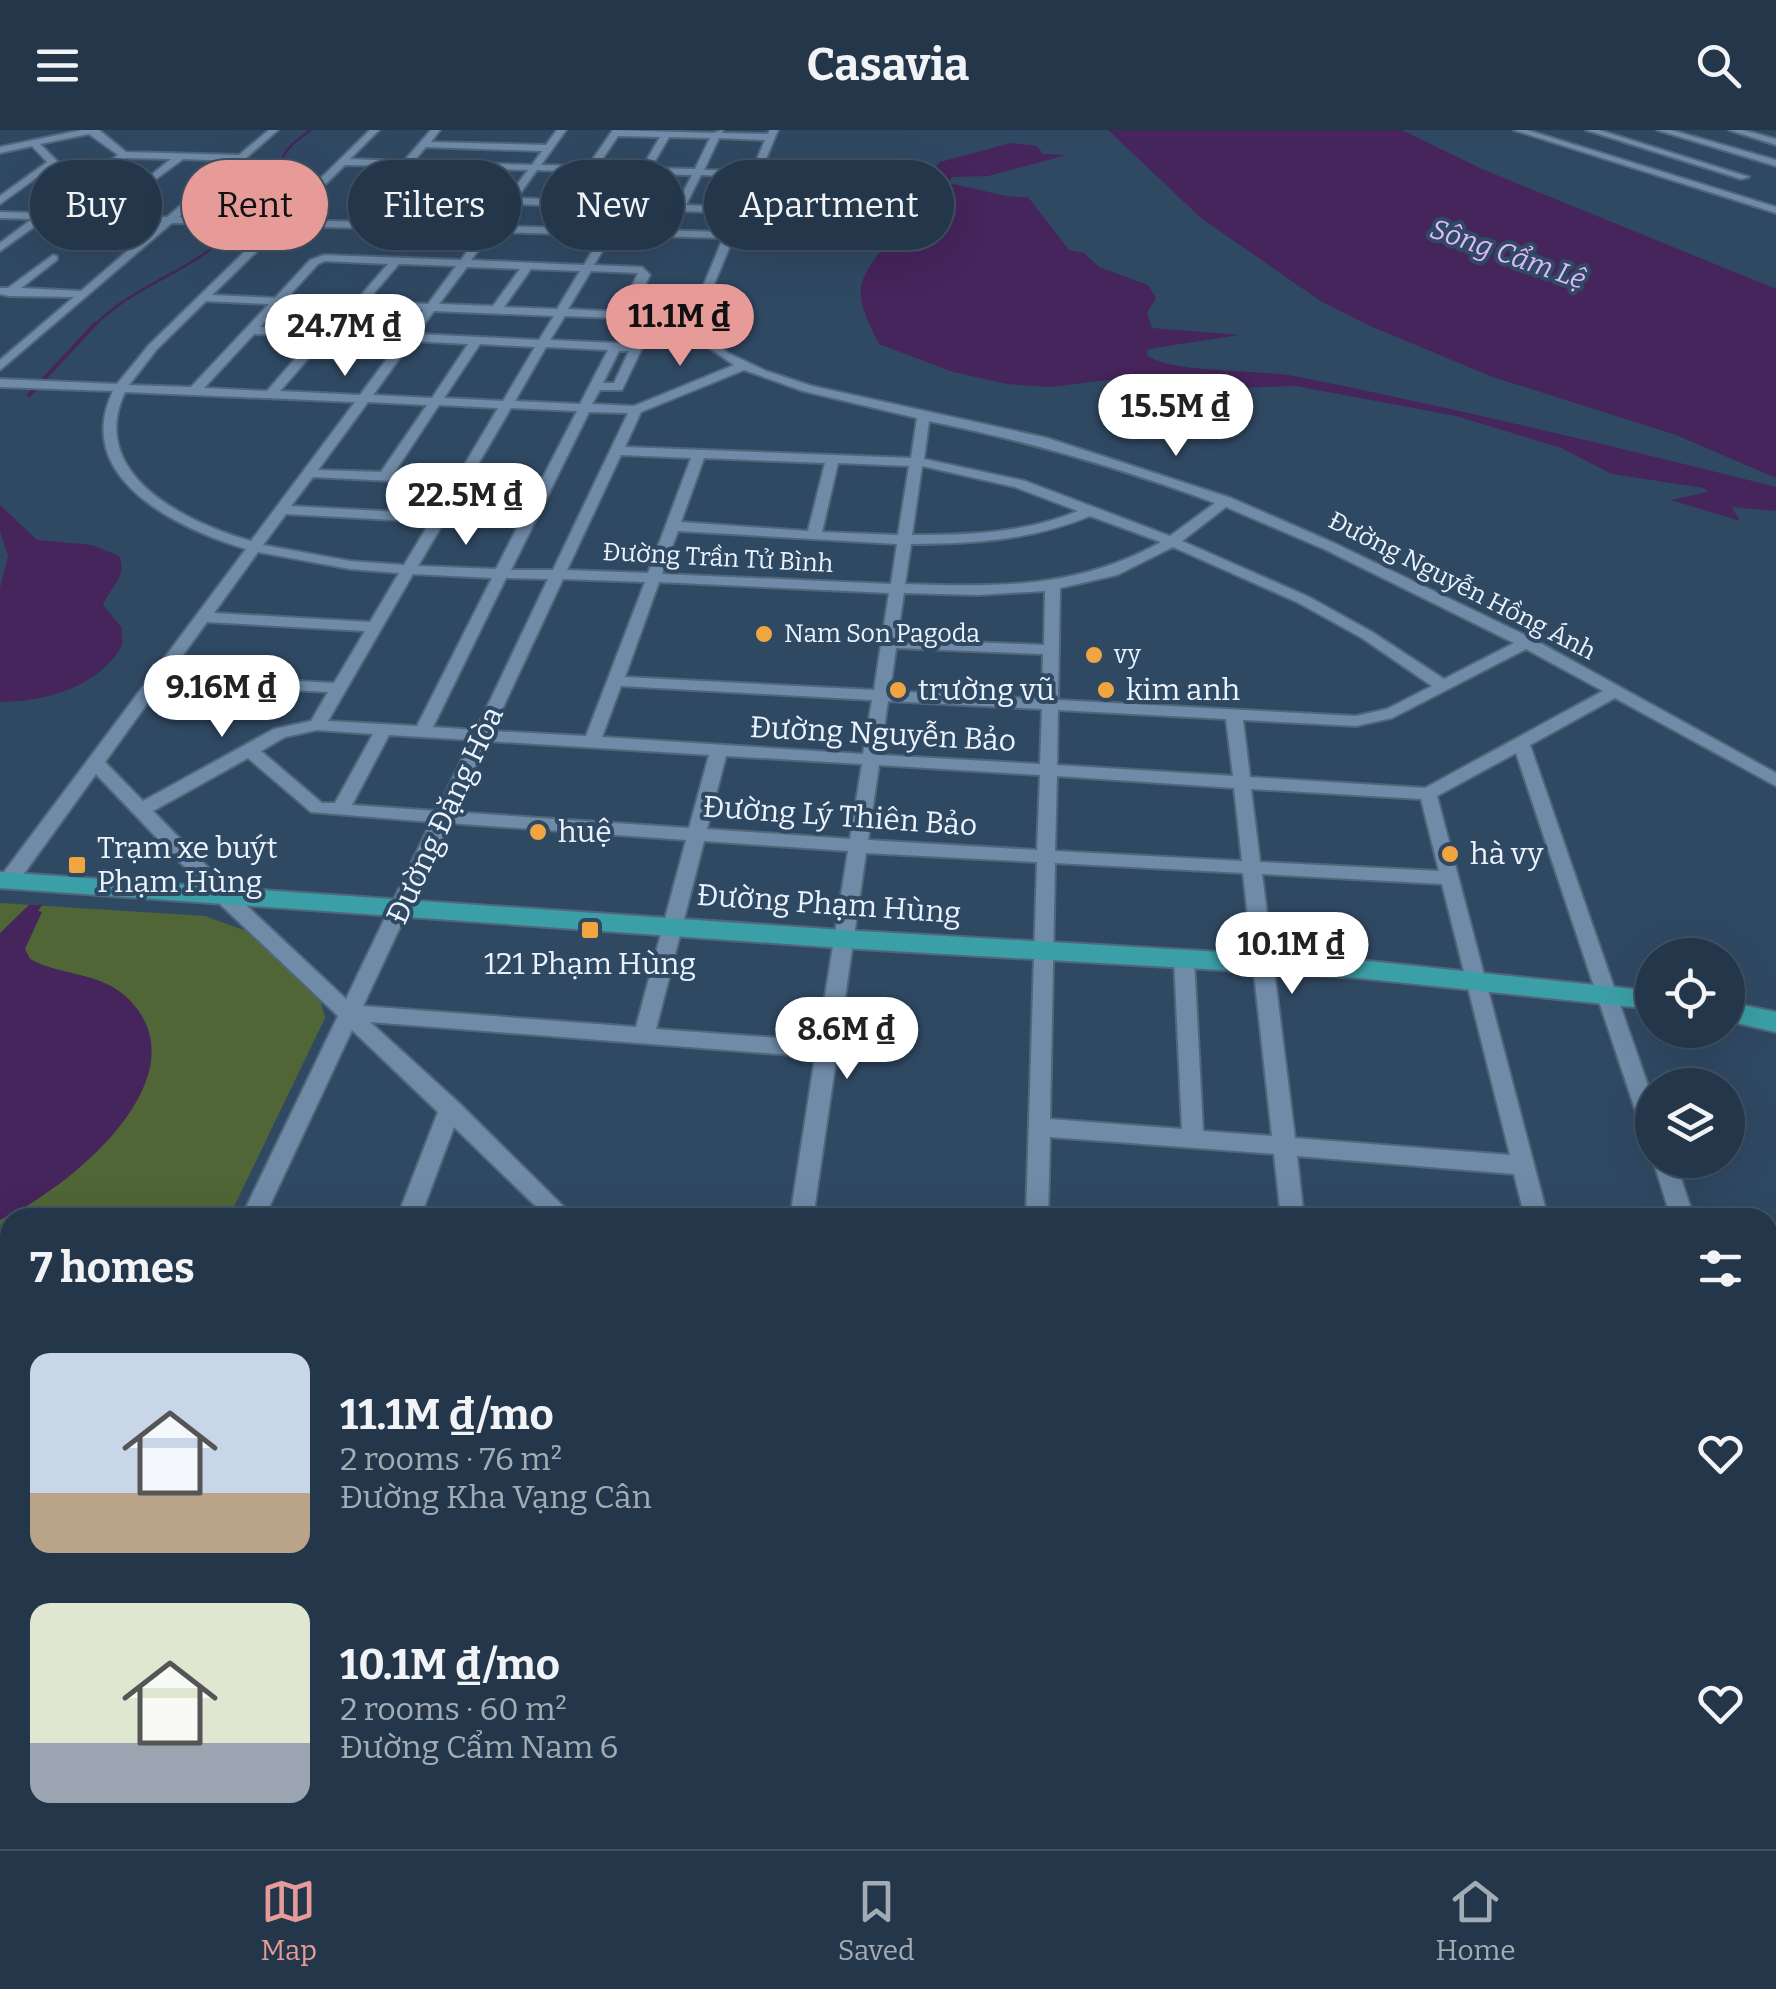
<!DOCTYPE html>
<meta charset="utf-8">
<style>
body{margin:0;font-family:Bitter,serif;background:#2c3f51;color:#f1f3f6;height:100vh;display:flex;flex-direction:column;font-size:38px;white-space:nowrap}
*{box-sizing:border-box;margin:0}
p{font-size:32px;color:#a3acb5}
.icon{flex:none;width:55px;height:55px;fill:none;stroke:currentColor;stroke-width:2;stroke-linecap:round;stroke-linejoin:round}
.map{position:relative;flex:1;overflow:hidden}
.details{position:absolute;left:0px;top:1078px;width:1778px;height:642px;display:flex;flex-direction:column;background:#24374a;border-radius:30px 30px 0 0;box-shadow:0 10px 40px #0002,0 0 0 2px #415162}
.details>*{flex:none}
.guide{position:absolute;left:30px;top:30px;width:1000px;height:90px;display:flex;gap:20px}
.tools{position:absolute;left:1635px;top:808px;display:grid;gap:20px}
.tools a{display:grid;place-items:center;width:110px;height:110px;border-radius:50%;background:#24374a;box-shadow:0 10px 40px #0002,0 0 0 2px #415162;font-size:50px}
.price{position:absolute;translate:-50% -85px;padding:0 22px;border-radius:35px;background:#fff;color:#222;font-size:32px;line-height:65px;filter:drop-shadow(0 2px 5px #0008)}
.price::after{content:'';position:absolute;left:50%;top:60px;width:30px;height:22px;margin-left:-15px;background:inherit;clip-path:polygon(0 0,100% 0,50% 100%)}
.price.current{background:#e69b98;color:#111}
ul{padding:0;list-style:none}
li{display:flex;align-items:center;gap:30px;height:250px;padding:0 30px}
li span{display:grid;place-items:center;flex:none;width:280px;height:200px;border-radius:20px;color:#555}
li>.icon{margin-inline-start:auto}
span .icon{width:120px;height:120px;fill:#fffc;stroke-width:1}
li b{font-size:42px}
h2{display:flex;justify-content:space-between;align-items:center;height:120px;padding:0 30px;font-size:42px}
.tag{padding:0 35px;border-radius:45px;background:#24374a;box-shadow:0 10px 40px #0002,0 0 0 2px #415162;font-size:35px;line-height:90px}
.tag.current{background:#e69b98;color:#111}
header{display:flex;justify-content:space-between;align-items:center;height:130px;padding:0 30px;background:#24374a;font-size:45px;font-weight:700}
.tabs{display:flex;justify-content:space-around;align-items:center;height:140px;border-top:2px solid #415162;background:#24374a;font-size:28px;color:#a3acb5}
.tabs a{display:grid;justify-items:center;gap:5px}
.tabs .current{color:#e69b98}
.map>svg:first-child{display:block}
.green{fill:#506637}
.water{fill:#46245c}
.lines{fill:none;stroke-linecap:round;stroke-linejoin:round}
.stream-far1{stroke:#46245c;stroke-width:2.5}
.stream{stroke:#46245c;stroke-width:4}
.minor-casing{stroke:#51667a;stroke-width:4}
.major-casing{stroke:#51667a;stroke-width:4}
.minor{fill:#6f8ba8;fill-rule:evenodd}
.major{fill:#3b9fa7;fill-rule:evenodd}
.poi-dot{fill:#f1a540;stroke:#304963;stroke-width:4}
.labels{text-anchor:middle;dominant-baseline:central;stroke-width:8;stroke-linejoin:round;paint-order:stroke}
.far-street-label{font-size:25px;fill:#eaf3fd;stroke:#304963}
.far-poi-label{font-size:25px;fill:#eaf3fd;stroke:#304963;text-anchor:start}
.far-water-label{font-size:28px;font-style:italic;fill:#deb7fd;stroke:#304963}
.poi-label{font-size:30px;fill:#eaf3fd;stroke:#304963;text-anchor:start}
.street-label{font-size:30px;fill:#eaf3fd;stroke:#304963}
</style>
<header><svg class="icon" aria-label="menu" viewBox="0 0 24 24"><path d="M4 6h16M4 12h16M4 18h16"/></svg>Casavia<svg class="icon" aria-label="search" viewBox="0 0 24 24"><circle cx="10" cy="10" r="6"/><path d="M15 15l6 6"/></svg></header>
<div class="map">
<svg width="1776" height="1719" viewBox="0 0 1776 1719">
<rect width="100%" height="100%" fill="#304963"/>
<!-- green -->
<path class="green" d="M 0,773 L 205,786 L 246,801 L 266,816 L 320,869 L 325,888 L 229,1087 L 10,1088 L 10,1546 L 0,1566 Z"/>
<!-- water -->
<path class="water" d="M 1108,0 L 1402,0 L 1482,39 L 1776,159 L 1776,348 L 1676,305 L 1490,246 L 1368,195 L 1322,172 L 1201,88 Z
M 1011,13 L 1037,16 L 1043,24 L 1067,25 L 988,46 L 952,47 L 948,53 C 971,57 1008,69 1028,67 L 1069,120 L 1084,123 L 1099,137 L 1148,155 L 1156,168 L 1147,183 L 1152,198 L 1239,205 L 1148,219 L 1147,225 C 1170,244 1258,239 1294,246 C 1456,278 1616,317 1776,357 L 1776,381 L 1732,377 L 1740,391 L 1671,370 L 1707,362 L 1704,358 L 1612,344 L 1561,318 L 1456,286 L 1296,256 L 1205,259 L 1141,246 L 1050,257 L 1007,254 L 953,242 L 879,214 C 854,164 852,155 889,111 L 889,101 L 911,84 L 902,64 L 922,53 L 940,32 Z
M 0,375 L 37,410 L 92,415 L 119,426 C 128,447 110,457 103,475 L 122,498 L 122,515 C 100,557 44,572 0,572 L 0,458 L 8,426 L 0,401 Z
M 29,775 L 42,775 L 38,781 L 42,782 L 25,819 L 30,829 C 59,845 96,842 123,864 C 213,942 68,1060 0,1090 L 0,803 Z"/>
<g class="lines">
<!-- stream-far1 -->
<path class="stream-far1" d="M 93,197 C 132,155 192,142 232,101 C 244,89 260,75 268,61 C 288,27 273,26 311,0"/>
<!-- stream -->
<path class="stream" d="M 29,265 L 95,194"/>
<defs>
<path id="minor" d="M 82,0 L 99,0 L 126,22 L 239,25 L 269,0 L 278,0 L 179,87 L 278,90 L 370,0 L 379,0 L 350,29 L 404,31 L 431,0 L 440,0 L 431,12 L 546,15 L 557,0 L 566,0 L 541,35 L 588,36 L 613,0 L 713,3 L 723,0 L 722,3 L 768,4 L 770,0 L 778,0 L 703,181 L 705,205 L 728,223 L 766,241 L 812,256 L 1047,308 L 1231,368 L 1334,413 L 1533,509 L 1776,643 L 1776,656 L 1615,568 L 1530,615 L 1652,967 L 1652,1006 L 1644,1003 L 1641,997 L 1516,623 L 1437,666 L 1548,1088 L 1525,1088 L 1514,1044 L 1297,1026 L 1304,1088 L 1281,1088 L 1274,1024 L 1050,1007 L 1048,1088 L 1026,1088 L 1037,732 L 866,723 L 813,1088 L 790,1088 L 815,927 L 370,892 L 458,972 L 575,1088 L 548,1088 L 454,997 L 420,1088 L 397,1088 L 438,982 L 352,900 L 264,1088 L 241,1088 L 338,886 L 219,773 L 96,644 L 15,756 L 8,757 L 0,753 L 1,746 L 246,419 C 179,399 71,349 113,261 L 0,257 L 0,249 L 117,254 L 149,215 L 272,95 L 172,93 L 0,240 L 0,230 L 74,167 L 9,166 L 0,164 L 0,158 L 8,158 L 53,125 L 57,126 L 57,130 L 21,158 L 81,161 L 161,92 L 45,89 L 0,121 L 0,113 L 32,89 L 0,88 L 0,82 L 40,83 L 118,25 L 89,4 L 40,14 L 58,32 L 0,74 L 0,66 L 47,32 L 32,16 L 0,23 L 0,17 ZM 618,6 L 660,7 L 642,38 L 597,37 ZM 669,7 L 710,8 L 695,39 L 651,38 ZM 719,8 L 765,10 L 752,41 L 704,40 ZM 426,17 L 542,21 L 532,35 L 414,31 ZM 126,28 L 171,29 L 145,50 L 148,55 L 183,29 L 233,31 L 167,87 L 52,83 ZM 345,35 L 399,36 L 373,66 L 378,69 L 503,74 L 486,95 L 289,90 ZM 409,37 L 528,40 L 507,68 L 386,63 ZM 537,40 L 584,42 L 565,70 L 517,68 ZM 593,42 L 639,43 L 621,73 L 574,71 ZM 648,44 L 692,45 L 677,75 L 631,73 ZM 701,45 L 749,47 L 736,77 L 686,75 ZM 512,74 L 618,78 L 606,99 L 497,96 ZM 627,79 L 734,83 L 726,102 L 616,99 ZM 283,96 L 482,101 L 461,130 L 324,125 L 310,130 L 275,168 L 212,165 ZM 492,102 L 602,105 L 584,135 L 471,130 ZM 612,105 L 723,108 L 692,184 L 632,182 L 650,145 L 642,137 L 594,135 ZM 325,131 L 388,134 L 356,171 L 287,168 L 318,134 ZM 399,134 L 456,136 L 428,174 L 367,171 ZM 467,137 L 520,139 L 493,176 L 439,174 ZM 531,139 L 580,141 L 557,179 L 504,177 ZM 591,141 L 638,143 L 621,182 L 568,179 ZM 206,171 L 269,174 L 191,257 L 129,255 L 157,219 ZM 281,174 L 423,180 L 406,204 L 260,197 ZM 434,181 L 554,186 L 539,210 L 417,204 ZM 565,186 L 692,191 L 695,208 L 734,235 L 634,276 L 592,274 L 600,260 L 622,260 L 642,218 L 636,214 L 550,210 ZM 254,204 L 315,206 L 267,261 L 204,258 ZM 327,207 L 401,210 L 360,265 L 280,261 ZM 412,211 L 468,214 L 432,268 L 373,265 ZM 480,214 L 535,217 L 503,271 L 444,268 ZM 546,217 L 608,220 L 580,274 L 515,271 ZM 619,221 L 629,221 L 614,253 L 603,253 ZM 744,240 L 803,261 L 917,288 L 911,328 L 625,317 L 641,282 ZM 125,262 L 355,272 L 251,411 C 187,393 86,345 125,262 ZM 368,272 L 427,275 L 381,342 L 318,340 ZM 439,275 L 498,278 L 458,346 L 394,343 ZM 511,278 L 577,281 L 496,439 L 418,436 ZM 589,282 L 628,283 L 553,440 L 511,440 ZM 929,291 C 1027,311 1121,338 1215,373 L 1170,406 L 1025,351 L 924,329 ZM 621,325 L 691,328 L 648,443 L 567,440 ZM 704,328 L 825,333 L 808,401 L 681,392 ZM 838,333 L 909,336 L 898,405 L 822,402 ZM 922,336 L 1015,357 L 1078,381 C 1025,403 970,405 912,405 ZM 313,347 L 453,354 L 435,384 L 291,376 ZM 1226,377 L 1324,419 L 1514,513 L 1444,549 L 1372,502 L 1309,467 L 1182,411 ZM 286,384 L 430,392 L 404,435 L 350,431 L 263,415 ZM 1090,386 L 1161,412 C 1077,459 998,457 905,454 L 911,414 C 974,414 1032,410 1090,386 ZM 678,401 L 897,414 L 891,454 L 662,444 ZM 1173,417 L 1299,473 L 1362,508 L 1432,556 L 1387,579 L 1356,586 L 1058,570 L 1060,458 L 1117,445 ZM 258,422 L 350,439 L 399,443 L 370,492 L 214,483 ZM 413,444 L 492,448 L 417,596 L 328,591 ZM 506,448 L 548,449 L 476,600 L 433,597 ZM 563,449 L 645,452 L 586,606 L 492,601 ZM 659,452 L 889,463 L 874,560 L 625,547 ZM 1045,461 L 1044,515 L 897,509 L 904,463 L 978,465 ZM 207,492 L 365,501 L 334,553 L 169,544 ZM 896,518 L 1043,524 L 1042,569 L 890,561 ZM 1526,519 L 1603,561 L 1425,658 L 1250,647 L 1243,590 L 1356,596 L 1392,588 ZM 162,553 L 328,562 L 311,591 L 274,599 L 143,671 L 105,632 ZM 621,556 L 872,570 L 863,624 L 602,607 ZM 888,571 L 1042,579 L 1040,634 L 880,625 ZM 1058,580 L 1226,589 L 1233,646 L 1057,635 ZM 317,600 L 373,604 L 335,673 L 322,673 L 261,621 L 285,607 ZM 389,605 L 471,610 L 437,681 L 352,675 ZM 487,611 L 709,625 L 689,698 L 454,682 ZM 726,626 L 862,634 L 850,709 L 707,699 ZM 248,628 L 311,682 L 431,692 L 346,869 L 233,763 L 153,681 ZM 879,635 L 1040,645 L 1037,720 L 868,710 ZM 1057,646 L 1234,658 L 1242,731 L 1055,721 ZM 1251,659 L 1421,669 L 1439,741 L 1260,732 ZM 449,693 L 686,710 L 636,897 L 363,876 ZM 704,711 L 848,721 L 818,911 L 656,899 ZM 1055,733 L 1243,743 L 1272,1006 L 1203,1001 L 1194,828 L 1184,821 L 1174,828 L 1182,999 L 1050,989 ZM 1262,744 L 1442,754 L 1510,1025 L 1295,1008 Z
M 1514,0 L 1527,0 L 1776,77 L 1776,83 Z
M 1586,0 L 1599,0 L 1749,47 L 1741,49 Z
M 1657,0 L 1671,0 L 1776,30 L 1776,36 Z
M 1729,0 L 1743,0 L 1776,9 L 1776,15 Z
M 1653,1030 L 1675,1030 L 1694,1088 L 1671,1088 Z
M 1768,1183 L 1776,1184 L 1776,1206 L 1768,1205 Z
M 1768,1356 L 1776,1357 L 1776,1383 L 1768,1382 Z
M 1768,1503 L 1776,1503 L 1776,1531 L 1768,1531 Z
M 10,1581 L 10,1628 L 0,1632 L 0,1585 Z
M 1768,1673 L 1776,1674 L 1776,1704 L 1768,1703 Z
M 0,1701 L 10,1703 L 10,1710 L 29,1710 L 33,1719 L 0,1719 Z
M 693,1710 L 725,1710 L 724,1719 L 692,1719 Z
M 1350,1710 L 1382,1710 L 1383,1719 L 1351,1719 Z
M 1689,1710 L 1721,1710 L 1723,1719 L 1691,1719 Z"/>
<path id="major" d="M 0,742 L 842,800 L 1359,830 L 1652,861 L 1652,879 L 1359,848 L 842,818 L 0,758 Z
M 1728,872 L 1776,882 L 1776,902 L 1728,891 Z"/>
</defs>
<!-- minor casing -->
<use href="#minor" class="minor-casing"/>
<!-- major casing -->
<use href="#major" class="major-casing"/>
<!-- minor -->
<use href="#minor" class="minor"/>
<!-- major -->
<use href="#major" class="major"/>
</g>
<!-- markers -->
<g class="poi-dot">
<circle cx="764" cy="504" r="10"/>
<circle cx="1094" cy="525" r="10"/>
<circle cx="898" cy="560" r="10"/>
<circle cx="1106" cy="560" r="10"/>
<circle cx="538" cy="702" r="10"/>
<circle cx="1450" cy="724" r="10"/>
<rect x="67" y="725" width="20" height="20" rx="5"/>
<rect x="580" y="790" width="20" height="20" rx="5"/>
</g>
<g class="labels">
<!-- far-street labels -->
<g class="far-street-label">
<text transform="translate(718 428) rotate(3)">Đường Trần Tử Bình</text>
<text transform="translate(1462 456) rotate(27)">Đường Nguyễn Hồng Ánh</text>
</g>
<!-- far-poi labels -->
<g class="far-poi-label">
<text x="784" y="504">Nam Son Pagoda</text>
<text x="1114" y="525">vy</text>
</g>
<!-- far-water labels -->
<g class="far-water-label">
<text transform="translate(1508 124) rotate(19)">Sông Cẩm Lệ</text>
</g>
<!-- poi labels -->
<g class="poi-label">
<text x="918" y="560">trường vũ</text>
<text x="1126" y="560">kim anh</text>
<text x="558" y="702">huệ</text>
<text x="97" y="718">Trạm xe buýt<tspan x="97" dy="34">Phạm Hùng</tspan></text>
<text x="1470" y="724">hà vy</text>
<text x="590" y="834" text-anchor="middle">121 Phạm Hùng</text>
</g>
<!-- street labels -->
<g class="street-label">
<text transform="translate(883 604) rotate(3)">Đường Nguyễn Bảo</text>
<text transform="translate(445 685) rotate(-65)">Đường Đặng Hòa</text>
<text transform="translate(840 686) rotate(4)">Đường Lý Thiên Bảo</text>
<text transform="translate(829 774) rotate(4)">Đường Phạm Hùng</text>
</g>
</g>
</svg>
<div class="tools">
<a><svg class="icon" aria-label="locate" viewBox="0 0 24 24"><circle cx="12" cy="12" r="6"/><path d="M12 2v4M12 18v4M2 12h4M18 12h4"/></svg></a>
<a><svg class="icon" aria-label="layers" viewBox="0 0 24 24"><path d="M12 4l9 5-9 5-9-5zM3 14l9 5 9-5"/></svg></a>
</div>
<b class="price current" style="left:680px;top:239px">11.1M ₫</b>
<b class="price" style="left:345px;top:249px">24.7M ₫</b>
<b class="price" style="left:1176px;top:329px">15.5M ₫</b>
<b class="price" style="left:466px;top:418px">22.5M ₫</b>
<b class="price" style="left:222px;top:610px">9.16M ₫</b>
<b class="price" style="left:1292px;top:867px">10.1M ₫</b>
<b class="price" style="left:847px;top:952px">8.6M ₫</b>
<div class="guide">
<a class="tag">Buy</a>
<a class="tag current">Rent</a>
<a class="tag">Filters</a>
<a class="tag">New</a>
<a class="tag">Apartment</a>
</div>
<section class="details">
<h2>7 homes<svg class="icon" aria-label="filters" viewBox="0 0 24 24"><path d="M4 7h16M4 17h16"/><circle cx="9" cy="7" r="2"/><circle cx="15" cy="17" r="2"/></svg></h2>
<ul>
<li><span style="background:linear-gradient(#c9d6e8 70%,#b9a48a 0)"><svg class="icon" aria-label="home" viewBox="0 0 24 24"><path d="M3 11l9-7 9 7M6 9v11h12V9"/></svg></span><div><b>11.1M ₫/mo</b><p>2 rooms · 76 m²</p><p>Đường Kha Vạng Cân</p></div><svg class="icon" aria-label="heart" viewBox="0 0 24 24"><path d="M12 20l-8-8c-3-5 5-10 8-4 3-6 11-1 8 4z"/></svg></li>
<li><span style="background:linear-gradient(#dfe7d0 70%,#9aa5b1 0)"><svg class="icon" aria-label="home" viewBox="0 0 24 24"><path d="M3 11l9-7 9 7M6 9v11h12V9"/></svg></span><div><b>10.1M ₫/mo</b><p>2 rooms · 60 m²</p><p>Đường Cẩm Nam 6</p></div><svg class="icon" aria-label="heart" viewBox="0 0 24 24"><path d="M12 20l-8-8c-3-5 5-10 8-4 3-6 11-1 8 4z"/></svg></li>
</ul>
</section>
</div>
<nav class="tabs">
<a class="current"><svg class="icon" aria-label="map" viewBox="0 0 24 24"><path d="M3 6l6-2 6 2 6-2v14l-6 2-6-2-6 2zM9 4v14M15 6v14"/></svg>Map</a>
<a><svg class="icon" aria-label="saved" viewBox="0 0 24 24"><path d="M7 4h10v16l-5-4-5 4z"/></svg>Saved</a>
<a><svg class="icon" aria-label="home" viewBox="0 0 24 24"><path d="M3 11l9-7 9 7M6 9v11h12V9"/></svg>Home</a>
</nav>
